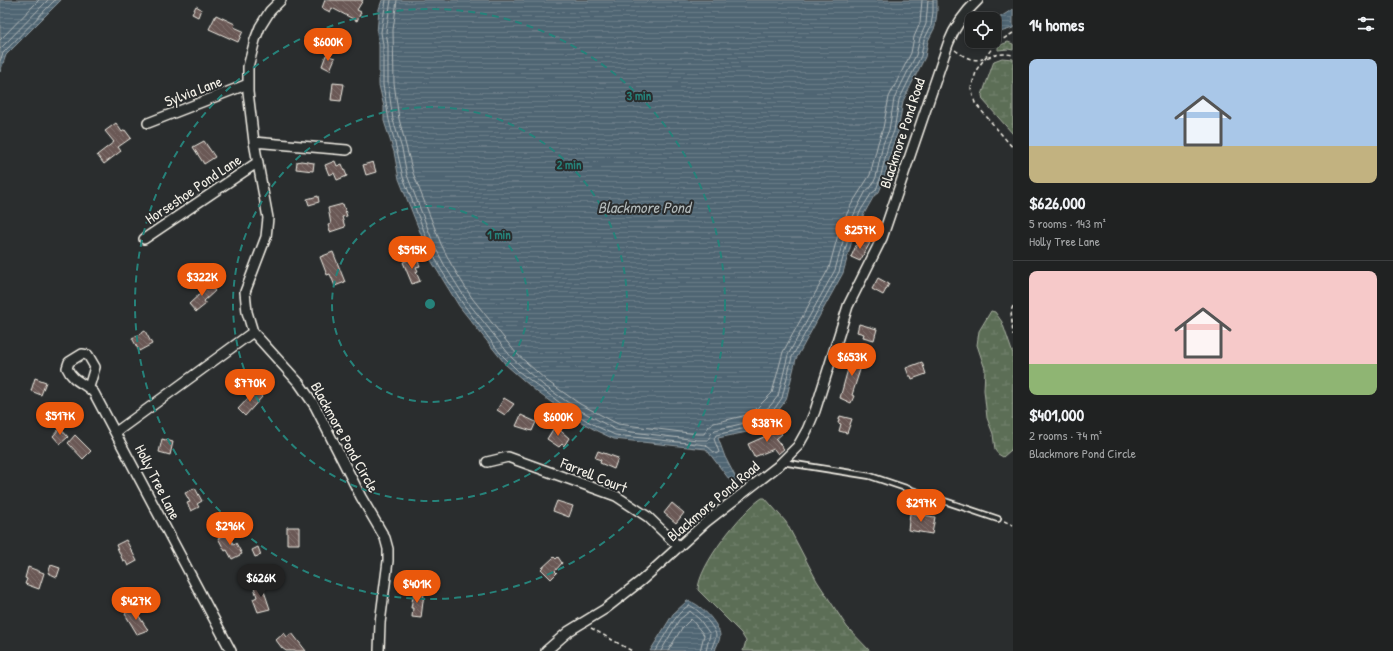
<!DOCTYPE html>
<meta charset="utf-8">
<style>
body{margin:0;font-family:"Patrick Hand",sans-serif;background:#2d2f2f;color:#f1f3f6;height:100vh;display:flex;flex-direction:column;font-size:15px;white-space:nowrap}
*{box-sizing:border-box;margin:0}
p{font-size:13px;color:#a2a4a5}
.icon{flex:none;width:22px;height:22px;fill:none;stroke:currentColor;stroke-width:2;stroke-linecap:round;stroke-linejoin:round}
.map{position:relative;flex:1;overflow:hidden}
.sheet{display:flex;flex-direction:column;background:#202222;width:380px}
.sheet>*{flex:none}
.controls{position:absolute;left:965px;top:12px;display:grid;gap:8px}
.controls a{display:grid;place-items:center;width:36px;height:36px;border-radius:8px;background:#202222;box-shadow:0 2px 6px #0003,0 0 0 1px #3d3f40;font-size:20px}
.price{position:absolute;translate:-50% -34px;padding:0 9px;border-radius:14px;background:#ea580c;color:#fff;font-size:13px;line-height:26px;filter:drop-shadow(0 1px 2px #0008)}
.price::after{content:'';position:absolute;left:50%;top:24px;width:12px;height:9px;margin-left:-6px;background:inherit;clip-path:polygon(0 0,100% 0,50% 100%)}
.price.active{background:#222;color:#fff}
ul{padding:0;list-style:none}
li{display:grid;align-content:center;gap:8px;height:212px;padding:0 16px}
li+li{border-top:1px solid #3d3f40}
li span{display:grid;place-items:center;height:124px;border-radius:8px;color:#555}
li>.icon{margin-inline-start:auto}
span .icon{width:72px;height:72px;fill:#fffc;stroke-width:1}
li b{font-size:17px}
h2{display:flex;justify-content:space-between;align-items:center;height:48px;padding:0 16px;font-size:17px}
main{display:flex;flex:1;min-height:0}
.map>svg:first-child{display:block}
.wetland{fill:url(#wetland-marsh);stroke:#a8b0a0}
.water{fill:url(#water-rules);stroke:#929da2}
.lines{fill:none;stroke-linecap:round;stroke-linejoin:round}
.shore{stroke:#b2b9b9;stroke-width:1}
.building{fill:url(#building-back-hatch);stroke:#f4f1e8}
.lane-casing{stroke:#f4f1e8;stroke-width:8}
.street-casing{stroke:#f4f1e8;stroke-width:12}
.path{stroke:#f4f1e8;stroke-width:1.5;stroke-dasharray:4 3;stroke-linecap:butt}
.lane{stroke:#2a2d2e;stroke-width:4.5}
.street{stroke:#2a2d2e;stroke-width:9}
.ring{fill:none;stroke:#26827a;stroke-width:2;stroke-dasharray:7 5}
.labels{text-anchor:middle;dominant-baseline:central;stroke-width:4;stroke-linejoin:round;paint-order:stroke}
.street-label{font-size:15px;fill:#f4f1e8;stroke:#2a2d2e}
.water-label{font-size:16px;font-style:italic;fill:#b2b9b9;stroke:#2a2d2e}
.centre{fill:#26827a;stroke:#2a2d2e;stroke-width:2}
.ring-label{font-size:12px;text-anchor:middle;font-weight:bold;fill:#26827a;stroke:#2a2d2e;stroke-width:4;stroke-linejoin:round;paint-order:stroke}
</style>
<main>
<div class="map">
<svg width="1013" height="651" viewBox="0 0 1013 651">
<defs>
<pattern id="wetland-marsh" width="20" height="14" patternUnits="userSpaceOnUse"><rect width="20" height="14" fill="#5c6e57"/><path d="M1 5h8M5 5V1M11 12h8M15 12V8" fill="none" stroke="#74836f"/></pattern>
<pattern id="water-rules" width="6" height="5" patternUnits="userSpaceOnUse"><rect width="6" height="5" fill="#506573"/><path d="M0 2.5h6" fill="none" stroke="#6a7c87"/></pattern>
<pattern id="building-back-hatch" width="6" height="6" patternUnits="userSpaceOnUse"><rect width="6" height="6" fill="#6a5855"/><path d="M-1 5l2 2M0 0l6 6M5-1l2 2" fill="none" stroke="#80706d"/></pattern>
</defs>
<rect width="100%" height="100%" fill="#2a2d2e"/>
<filter id="ink" filterUnits="userSpaceOnUse"><feTurbulence type="fractalNoise" baseFrequency=".025" numOctaves="2"/><feDisplacementMap in="SourceGraphic" scale="8" xChannelSelector="R" yChannelSelector="G"/><feConvolveMatrix kernelMatrix="1 2 1 2 8 2 1 2 1" color-interpolation-filters="sRGB"/></filter>
<g filter="url(#ink)">
<!-- wetland -->
<path class="wetland" d="M 1008,42 L 1013,44 L 1013,50 L 1008,49 L 998,50 L 998,46 Z
M 1002,58 L 1013,59 L 1013,134 L 983,100 L 982,95 L 994,61 Z
M 991,311 L 995,312 L 1002,322 L 1013,354 L 1013,445 L 1011,450 L 1003,457 L 998,454 L 995,450 L 993,434 L 987,418 L 984,390 L 985,369 L 977,345 L 979,331 Z
M 762,498 L 765,498 L 786,522 L 817,581 L 847,627 L 870,651 L 743,651 L 746,641 L 741,633 L 698,590 C 698,566 742,511 762,498 Z"/>
<!-- water -->
<path class="water" d="M 0,0 L 61,0 L 6,55 L 0,72 Z
M 382,0 L 937,0 L 937,12 L 935,27 L 928,41 L 925,57 L 903,101 L 898,132 L 892,147 L 884,180 L 879,192 L 874,196 L 865,212 L 853,237 L 843,273 L 796,359 L 786,400 L 778,411 L 761,426 L 747,432 L 718,438 L 725,457 L 736,478 L 735,482 L 732,483 L 706,449 L 614,439 L 597,431 L 569,415 L 537,392 L 506,365 L 459,306 L 432,262 L 399,179 L 394,152 L 384,121 L 384,107 L 379,85 L 379,45 L 377,33 L 379,9 Z
M 1013,9 L 1013,28 L 994,34 L 994,21 Z
M 687,601 C 698,601 720,624 720,636 C 720,641 716,646 715,651 L 650,651 L 673,614 Z"/>
<g class="lines">
<!-- shore -->
<path class="shore" d="M 386,0 L 381,32 L 383,45 L 383,85 L 389,120 L 397,151 L 403,177 L 431,249 L 440,268 L 463,304 L 500,353 L 518,371 L 572,412 L 598,427 L 615,435 L 706,445 L 716,454 L 719,452 L 714,439 L 716,435 L 746,428 L 758,423 L 775,408 L 782,398 L 792,357 L 839,272 L 849,236 L 861,210 L 871,194 L 876,190 L 880,179 L 888,146 L 894,131 L 899,100 L 921,56 L 924,40 L 931,26 L 933,12 L 933,0
M 391,0 L 386,31 L 388,45 L 388,84 L 393,120 L 402,149 L 407,175 L 435,247 L 445,266 L 467,301 L 512,358 L 543,385 L 576,408 L 616,430 L 697,440 L 708,440 L 711,434 L 715,430 L 745,423 L 755,419 L 771,405 L 778,396 L 788,355 L 835,270 L 845,234 L 857,208 L 866,191 L 872,186 L 876,177 L 883,144 L 889,130 L 894,99 L 916,55 L 920,38 L 926,24 L 928,0
M 397,0 L 393,30 L 394,83 L 399,119 L 413,173 L 441,244 L 451,264 L 472,298 L 516,353 L 547,381 L 580,404 L 618,424 L 697,434 L 704,434 L 708,427 L 714,423 L 751,414 L 772,393 L 783,352 L 829,268 L 839,231 L 851,205 L 870,175 L 878,143 L 883,128 L 889,97 L 911,53 L 914,37 L 920,23 L 922,0
M 0,40 L 39,0
M 0,49 L 48,0
M 0,61 L 3,53 L 55,0
M 655,651 C 666,635 673,616 689,605 C 697,608 716,627 716,636 C 715,641 712,646 711,651
M 661,651 L 679,620 L 690,611 L 700,620 L 710,634 L 706,651
M 668,651 L 682,628 L 691,619 L 704,635 L 700,651"/>
</g>
<!-- building -->
<path class="building" d="M 325,0 L 363,0 L 357,10 L 361,12 L 357,21 L 332,8 L 330,12 L 322,8 Z
M 196,6 L 201,9 L 198,17 L 192,14 Z
M 216,15 L 235,24 L 234,27 L 243,31 L 238,42 L 209,29 Z
M 326,55 L 335,58 L 330,70 L 322,66 Z
M 333,83 L 344,84 L 341,101 L 331,100 Z
M 116,123 L 122,132 L 125,130 L 131,138 L 118,147 L 121,151 L 104,164 L 97,155 L 114,142 L 105,131 Z
M 204,141 L 215,157 L 204,164 L 193,147 Z
M 301,161 L 314,163 L 313,171 L 296,169 L 297,162 Z
M 335,161 L 337,166 L 342,164 L 347,176 L 337,180 L 334,173 L 329,175 L 325,165 Z
M 373,162 L 376,172 L 366,175 L 363,165 Z
M 318,196 L 319,202 L 309,205 L 307,199 Z
M 343,204 L 347,216 L 342,217 L 345,227 L 330,232 L 328,225 L 331,224 L 328,208 Z
M 859,239 L 870,243 L 860,261 L 851,257 Z
M 333,252 L 345,282 L 335,286 L 330,274 L 327,275 L 320,257 Z
M 416,257 L 420,266 L 416,267 L 418,271 L 416,272 L 420,281 L 412,284 L 403,262 Z
M 878,278 L 889,284 L 883,295 L 872,289 Z
M 208,282 L 215,291 L 204,301 L 206,304 L 196,312 L 189,304 L 202,292 L 202,287 Z
M 859,324 L 877,329 L 874,340 L 863,337 L 864,334 L 857,332 Z
M 145,331 L 152,344 L 139,351 L 132,338 Z
M 857,348 L 864,351 L 863,354 L 865,354 L 852,395 L 854,396 L 851,403 L 840,398 L 848,369 L 850,370 Z
M 922,362 L 926,374 L 912,379 L 911,376 L 909,376 L 906,368 Z
M 35,378 L 46,382 L 41,395 L 31,391 Z
M 256,390 L 262,397 L 245,416 L 238,409 Z
M 504,398 L 514,404 L 505,415 L 497,410 Z
M 521,415 L 536,422 L 532,431 L 516,426 Z
M 840,416 L 852,419 L 847,433 L 839,431 L 841,424 L 838,423 Z
M 555,426 L 569,438 L 564,446 L 562,444 L 559,447 L 547,439 Z
M 775,426 L 782,434 L 776,439 L 784,449 L 778,454 L 774,449 L 754,457 L 748,444 L 766,436 L 765,434 Z
M 60,428 L 68,437 L 60,444 L 53,436 Z
M 75,435 L 91,451 L 83,459 L 68,443 Z
M 162,439 L 173,442 L 170,455 L 159,452 Z
M 598,451 L 618,458 L 614,469 L 600,463 L 601,460 L 595,458 Z
M 195,488 L 202,501 L 197,504 L 199,507 L 191,511 L 187,503 L 190,502 L 185,493 Z
M 557,501 L 573,506 L 569,517 L 553,511 Z
M 672,503 L 684,513 L 676,523 L 664,513 Z
M 910,513 L 935,517 L 932,534 L 908,530 Z
M 287,527 L 299,527 L 299,544 L 287,544 Z
M 228,533 L 233,544 L 236,543 L 242,554 L 232,559 L 227,550 L 225,551 L 218,538 Z
M 126,540 L 137,561 L 128,566 L 125,560 L 123,561 L 116,545 Z
M 258,547 L 261,555 L 255,557 L 252,550 Z
M 554,557 L 556,559 L 558,557 L 562,563 L 555,571 L 557,573 L 551,579 L 541,569 Z
M 51,565 L 60,568 L 57,577 L 48,573 Z
M 28,567 L 44,573 L 39,589 L 25,584 L 27,579 L 25,578 Z
M 261,582 L 270,609 L 258,612 L 253,599 L 257,597 L 253,584 Z
M 414,591 L 424,593 L 421,618 L 412,617 L 413,608 L 411,608 Z
M 133,607 L 148,630 L 137,634 L 125,614 Z
M 284,633 L 287,637 L 292,633 L 306,651 L 286,651 L 282,648 L 276,640 Z"/>
<g class="lines">
<defs>
<path id="lane" d="M 782,462 L 870,476 L 998,519"/>
<path id="street" d="M 281,0 L 270,11 L 260,27 L 255,40 L 248,67 L 248,92 L 254,142 L 268,218 L 266,237 L 245,292 L 247,312 L 253,332 L 299,383 L 315,406 L 361,497 L 385,538 L 388,549 L 388,561 L 380,623 L 379,651
M 148,123 L 248,84
M 254,142 L 347,150
M 144,239 L 258,162
M 89,387 L 95,367 L 88,355 L 82,354 L 69,362 L 67,368 C 73,382 85,383 94,393 L 231,651
M 116,432 L 253,332
M 487,462 L 508,457 L 616,496 L 648,517 L 679,547
M 546,651 L 569,631 L 605,609 L 642,580 L 706,522 L 778,466 L 798,446 L 807,430 L 815,411 L 848,306 L 882,238 L 948,44 C 955,26 964,13 978,0"/>
</defs>
<!-- lane casing -->
<use href="#lane" class="lane-casing"/>
<!-- street casing -->
<use href="#street" class="street-casing"/>
<!-- path -->
<path class="path" d="M 1013,33 L 995,44 L 977,69 L 971,88 L 975,103 L 1013,148
M 955,50 C 983,72 986,49 1013,55
M 1013,306 L 1011,311 L 1013,336
M 1004,521 L 1013,525
M 591,628 L 632,651"/>
<!-- lane -->
<use href="#lane" class="lane"/>
<!-- street -->
<use href="#street" class="street"/>
</g>
</g>
<!-- distance rings -->
<g class="ring">
<circle cx="430" cy="304" r="98"/>
<circle cx="430" cy="304" r="197"/>
<circle cx="430" cy="304" r="295"/>
</g>
<g class="labels">
<!-- street labels -->
<g class="street-label">
<text transform="translate(193 91) rotate(-21)">Sylvia Lane</text>
<text transform="translate(902 133) rotate(-72)">Blackmore Pond Road</text>
<text transform="translate(193 189) rotate(-34)">Horseshoe Pond Lane</text>
<text transform="translate(345 437) rotate(61)">Blackmore Pond Circle</text>
<text transform="translate(594 475) rotate(22)">Farrell Court</text>
<text transform="translate(158 482) rotate(63)">Holly Tree Lane</text>
<text transform="translate(713 501) rotate(-40)">Blackmore Pond Road</text>
</g>
<!-- water labels -->
<g class="water-label">
<text x="644" y="207">Blackmore Pond</text>
</g>
</g>
<circle cx="430" cy="304" r="6" class="centre"/>
<g class="ring-label">
<text x="639" y="100">3 min</text>
<text x="569" y="169">2 min</text>
<text x="499" y="239">1 min</text>
</g>
</svg>
<div class="controls">
<a><svg class="icon" aria-label="locate" viewBox="0 0 24 24"><circle cx="12" cy="12" r="6"/><path d="M12 2v4M12 18v4M2 12h4M18 12h4"/></svg></a>
</div>
<b class="price" style="left:328px;top:62px">$600K</b>
<b class="price" style="left:860px;top:250px">$257K</b>
<b class="price" style="left:412px;top:270px">$515K</b>
<b class="price" style="left:202px;top:297px">$322K</b>
<b class="price" style="left:852px;top:377px">$653K</b>
<b class="price" style="left:250px;top:403px">$770K</b>
<b class="price" style="left:60px;top:436px">$517K</b>
<b class="price" style="left:558px;top:437px">$600K</b>
<b class="price" style="left:767px;top:443px">$387K</b>
<b class="price" style="left:921px;top:523px">$297K</b>
<b class="price" style="left:230px;top:546px">$296K</b>
<b class="price active" style="left:261px;top:598px">$626K</b>
<b class="price" style="left:417px;top:604px">$401K</b>
<b class="price" style="left:136px;top:621px">$427K</b>
</div>
<section class="sheet">
<h2>14 homes<svg class="icon" aria-label="filters" viewBox="0 0 24 24"><path d="M4 7h16M4 17h16"/><circle cx="9" cy="7" r="2"/><circle cx="15" cy="17" r="2"/></svg></h2>
<ul>
<li><span style="background:linear-gradient(#a9c7e8 70%,#c2b280 0)"><svg class="icon" aria-label="home" viewBox="0 0 24 24"><path d="M3 11l9-7 9 7M6 9v11h12V9"/></svg></span><div><b>$626,000</b><p>5 rooms · 143 m²</p><p>Holly Tree Lane</p></div></li>
<li><span style="background:linear-gradient(#f6c9c9 75%,#8fb573 0)"><svg class="icon" aria-label="home" viewBox="0 0 24 24"><path d="M3 11l9-7 9 7M6 9v11h12V9"/></svg></span><div><b>$401,000</b><p>2 rooms · 74 m²</p><p>Blackmore Pond Circle</p></div></li>
</ul>
</section>
</main>
